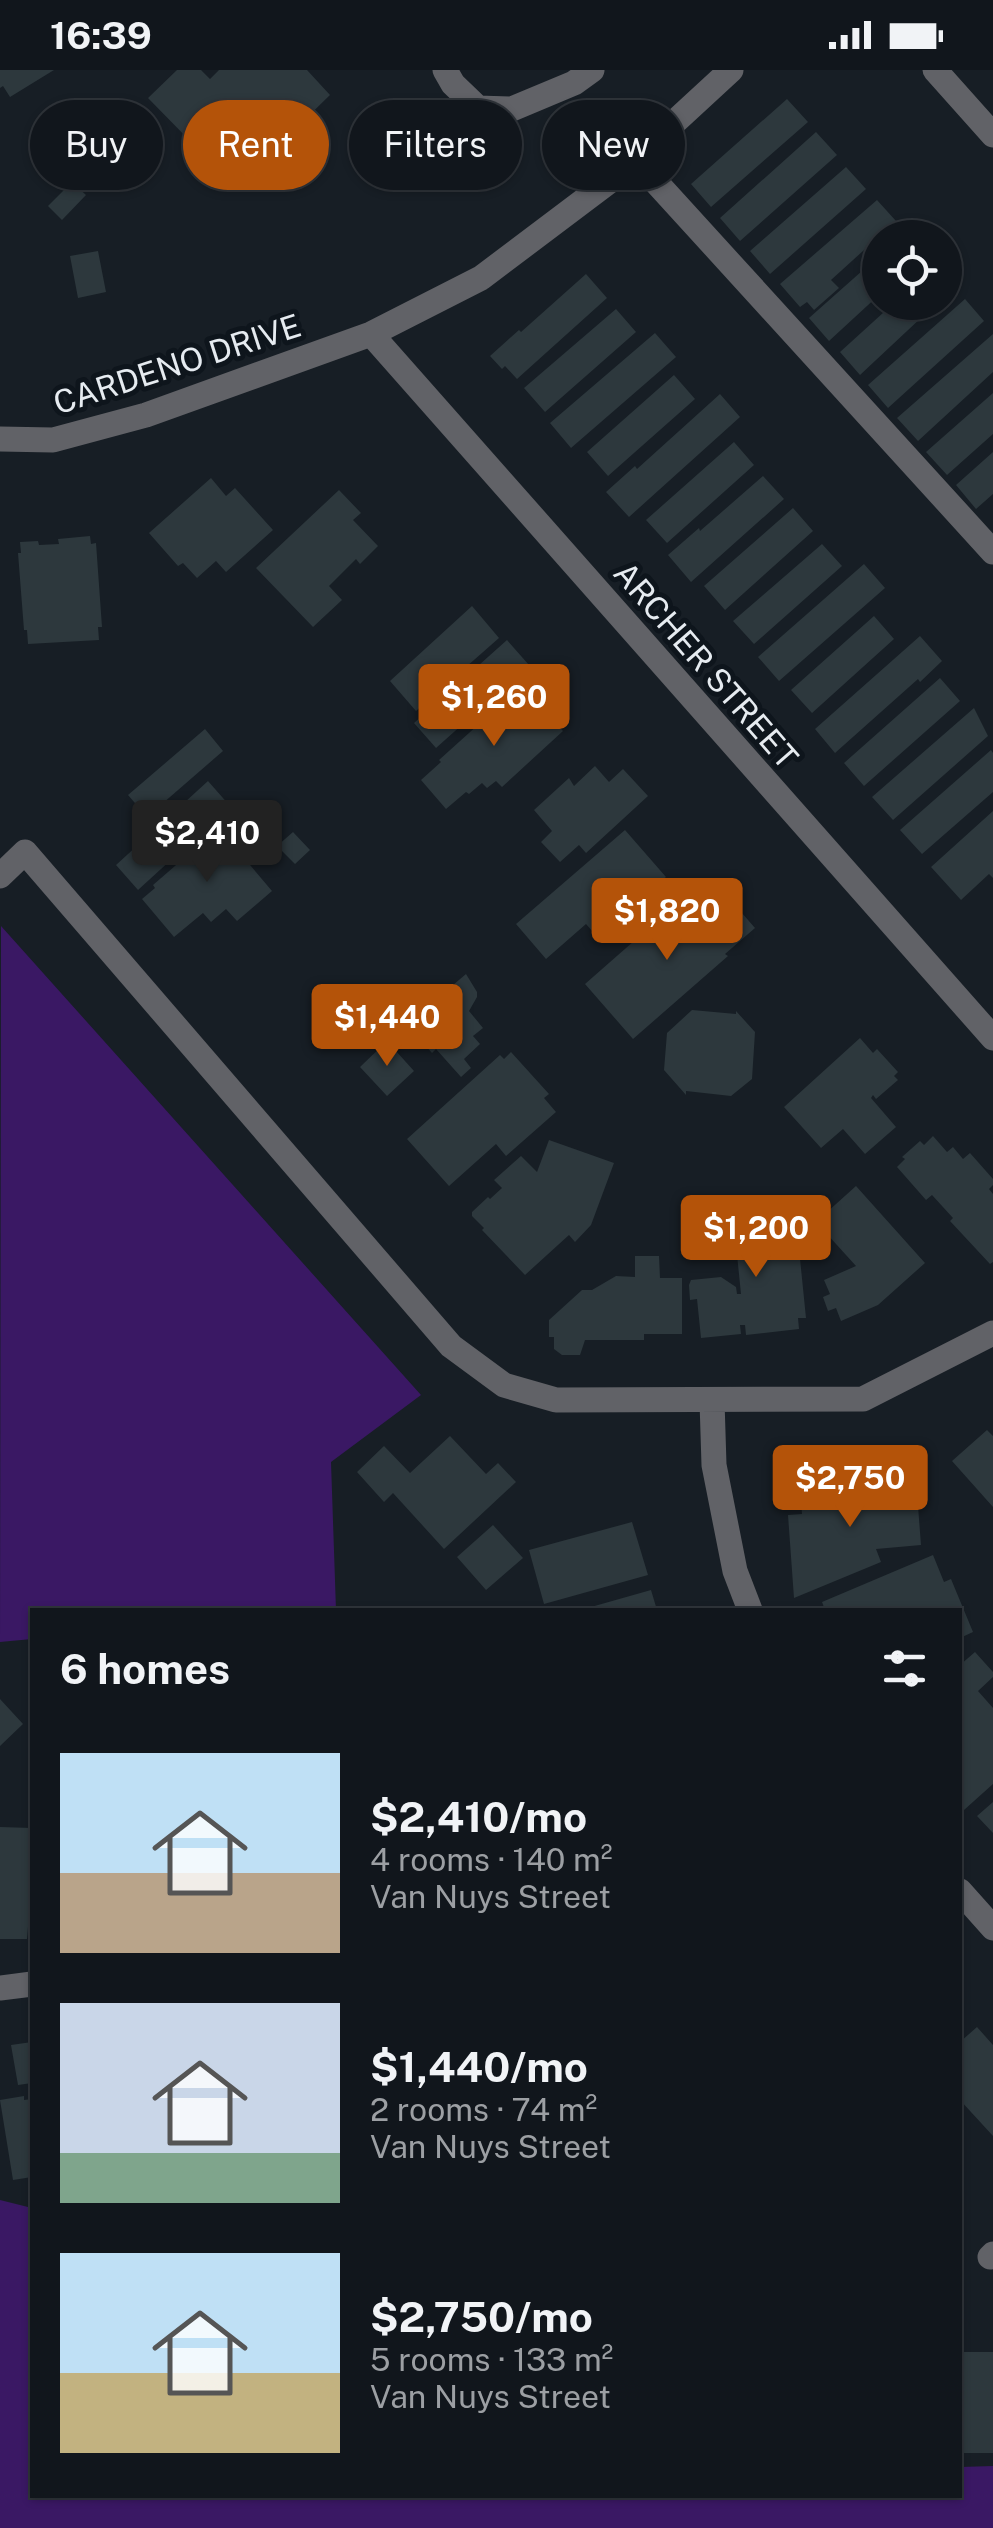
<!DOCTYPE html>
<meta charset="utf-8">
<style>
body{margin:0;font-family:"Public Sans",sans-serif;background:#1a1f25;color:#f1f3f6;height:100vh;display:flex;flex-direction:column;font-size:38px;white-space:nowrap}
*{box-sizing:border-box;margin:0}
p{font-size:32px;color:#9c9fa3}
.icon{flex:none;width:55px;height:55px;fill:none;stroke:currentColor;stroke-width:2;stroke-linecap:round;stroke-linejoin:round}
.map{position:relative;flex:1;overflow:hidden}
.details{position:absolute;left:30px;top:1538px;width:932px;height:890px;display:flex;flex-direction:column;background:#11161c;border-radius:0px;box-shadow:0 2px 8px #0004,0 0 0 2px #30353b}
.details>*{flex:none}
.banner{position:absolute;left:30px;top:30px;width:935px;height:90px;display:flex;gap:20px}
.buttons{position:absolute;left:862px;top:150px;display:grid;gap:20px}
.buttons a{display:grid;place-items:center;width:100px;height:100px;border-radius:50%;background:#11161c;box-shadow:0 2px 8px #0004,0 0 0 2px #30353b;font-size:50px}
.price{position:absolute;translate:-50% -85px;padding:0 22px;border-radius:10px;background:#b45309;color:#fff;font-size:32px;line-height:65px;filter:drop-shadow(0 2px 5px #0008)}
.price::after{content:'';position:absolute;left:50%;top:60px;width:30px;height:22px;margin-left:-15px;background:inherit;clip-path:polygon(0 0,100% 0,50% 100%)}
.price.active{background:#222;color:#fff}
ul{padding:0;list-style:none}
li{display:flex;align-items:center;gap:30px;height:250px;padding:0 30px}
li span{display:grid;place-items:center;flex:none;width:280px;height:200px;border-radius:0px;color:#555}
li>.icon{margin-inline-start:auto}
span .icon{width:120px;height:120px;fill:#fffc;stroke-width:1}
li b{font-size:42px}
h2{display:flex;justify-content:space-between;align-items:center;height:120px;padding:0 30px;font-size:42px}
.tag{padding:0 35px;border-radius:45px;background:#11161c;box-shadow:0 2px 8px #0004,0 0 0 2px #30353b;font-size:35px;line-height:90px}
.tag.active{background:#b45309;color:#fff}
.status{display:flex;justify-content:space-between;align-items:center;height:70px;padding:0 50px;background:#11161c;direction:ltr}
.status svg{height:28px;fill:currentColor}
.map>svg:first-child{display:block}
.green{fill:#3a1864}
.building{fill:#2d383d}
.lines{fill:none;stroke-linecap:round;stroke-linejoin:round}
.minor{stroke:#616267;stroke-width:25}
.labels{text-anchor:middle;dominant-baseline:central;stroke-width:10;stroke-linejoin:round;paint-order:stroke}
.street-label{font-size:32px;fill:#e6ebf0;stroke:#0e151c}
</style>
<div class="status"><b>16:39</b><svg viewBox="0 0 49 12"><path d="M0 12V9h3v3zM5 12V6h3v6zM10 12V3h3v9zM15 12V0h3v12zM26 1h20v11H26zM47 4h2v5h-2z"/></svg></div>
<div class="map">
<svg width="993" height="2458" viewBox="0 0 993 2458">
<rect width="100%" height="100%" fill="#171e25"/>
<!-- green -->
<path class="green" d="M 1,856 L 421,1325 L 331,1392 L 336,1540 L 32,1540 L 32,1569 L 0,1572 Z
M 0,2130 L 32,2138 L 32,2425 L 960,2425 L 960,2397 L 993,2396 L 993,2458 L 0,2458 Z"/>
<!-- building -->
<path class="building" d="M 0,0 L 54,0 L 10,27 L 3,16 L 0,18 Z
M 177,0 L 201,0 L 210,9 L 219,0 L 307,0 L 330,25 L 289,65 L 304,81 L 262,121 L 208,60 L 193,74 L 148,28 Z
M 787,29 L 808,52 L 711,137 L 691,114 Z
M 816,62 L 837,85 L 740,171 L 720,148 Z
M 846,97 L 866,119 L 770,204 L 750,181 Z
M 72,112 L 86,125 L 62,150 L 48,136 Z
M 877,130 L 896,151 L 831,210 L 839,218 L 814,240 L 807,232 L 800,237 L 780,214 Z
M 98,181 L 106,222 L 78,228 L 70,186 Z
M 880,185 L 880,224 L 829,271 L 809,248 Z
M 586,204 L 607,228 L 517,309 L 505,296 L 502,299 L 490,286 L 519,260 L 521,262 Z
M 965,229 L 984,251 L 888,338 L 868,315 Z
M 895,232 L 938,232 L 860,305 L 840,282 Z
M 616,239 L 636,262 L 545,342 L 524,318 Z
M 655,263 L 676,287 L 571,378 L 550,353 Z
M 993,264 L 993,302 L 918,371 L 897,348 Z
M 674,305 L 695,329 L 608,406 L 587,382 Z
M 993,323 L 993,364 L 947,405 L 926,382 Z
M 720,324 L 740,347 L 629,447 L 606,422 L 635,396 L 637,399 Z
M 734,372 L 754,395 L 667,473 L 646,450 Z
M 993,382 L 993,424 L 976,439 L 956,415 Z
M 763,406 L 784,429 L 691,512 L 668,485 L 699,458 L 700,461 Z
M 211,408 L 226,426 L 235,418 L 273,460 L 226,502 L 216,491 L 197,508 L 183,493 L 178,496 L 149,463 Z
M 339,420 L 361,443 L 353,450 L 378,476 L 360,494 L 356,489 L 329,516 L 342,530 L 313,557 L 256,498 Z
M 793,438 L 813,461 L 725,540 L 704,516 Z
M 90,466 L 91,474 L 96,473 L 102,557 L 98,557 L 99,570 L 28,574 L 27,560 L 24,560 L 18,483 L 21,483 L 20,472 L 38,471 L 39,475 L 59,474 L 58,469 Z
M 822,474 L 842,496 L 754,574 L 733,551 Z
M 864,494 L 885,518 L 779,611 L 758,587 Z
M 472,536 L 499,568 L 416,641 L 390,611 Z
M 874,546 L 894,569 L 812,643 L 791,620 Z
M 920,566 L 942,591 L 920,612 L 918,609 L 835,683 L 815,659 Z
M 507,570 L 529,595 L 436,678 L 414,653 Z
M 940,608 L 960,631 L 864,716 L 844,693 Z
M 521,616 L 563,661 L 502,717 L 496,711 L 487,718 L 482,713 L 469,724 L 466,722 L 446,739 L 421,710 L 441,692 L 439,690 Z
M 974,638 L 988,666 L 893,750 L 872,727 Z
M 205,659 L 223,681 L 147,747 L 128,725 Z
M 991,680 L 993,683 L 993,722 L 922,784 L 900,760 Z
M 595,696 L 609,712 L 623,699 L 648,726 L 586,783 L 579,775 L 560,792 L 541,772 L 552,761 L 534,740 L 569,708 L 574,716 Z
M 208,711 L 230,736 L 138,820 L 116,795 Z
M 993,741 L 993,808 L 989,804 L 961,830 L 931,797 Z
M 226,758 L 249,785 L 245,789 L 272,821 L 237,851 L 226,839 L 211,852 L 203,843 L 174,867 L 142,829 L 155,818 L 153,815 L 213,763 L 217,767 Z
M 625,760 L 666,807 L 619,847 L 615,843 L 593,862 L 586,854 L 546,889 L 516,854 Z
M 293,762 L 310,780 L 295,794 L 277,776 Z
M 728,827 L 755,858 L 725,884 L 728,886 L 633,969 L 585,914 L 683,828 L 695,843 L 692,846 L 698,853 Z
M 466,904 L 477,922 L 477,927 L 469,941 L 483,958 L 473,966 L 480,974 L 464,989 L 471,998 L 461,1007 L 436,979 L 432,983 L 425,975 L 413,976 L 410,970 L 413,964 L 406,955 Z
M 692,940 L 736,944 L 736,941 L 755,962 L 752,1009 L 731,1026 L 686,1021 L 686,1025 L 664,1000 L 667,963 Z
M 860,968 L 873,983 L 877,979 L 898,1002 L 894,1006 L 898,1010 L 876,1029 L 873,1025 L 871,1028 L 896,1057 L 865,1084 L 843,1059 L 821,1078 L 784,1037 Z
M 387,971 L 414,1001 L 387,1026 L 360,997 Z
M 511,982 L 549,1024 L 544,1028 L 556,1042 L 506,1086 L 496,1074 L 449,1116 L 407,1069 L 500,985 L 504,989 Z
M 933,1066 L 947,1082 L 953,1077 L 963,1089 L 970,1083 L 993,1109 L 993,1115 L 989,1119 L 993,1124 L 993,1192 L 990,1194 L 950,1151 L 953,1148 L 932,1125 L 926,1130 L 897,1097 L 905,1089 L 902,1087 L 920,1071 L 924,1075 Z
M 549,1070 L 614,1093 L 591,1155 L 575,1172 L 569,1165 L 525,1205 L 482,1160 L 484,1158 L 472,1146 L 472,1142 L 488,1127 L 490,1129 L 502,1118 L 494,1110 L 521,1086 L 537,1102 Z
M 856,1116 L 925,1193 L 878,1235 L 841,1251 L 836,1238 L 828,1241 L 823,1227 L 830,1224 L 824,1210 L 856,1196 L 816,1152 Z
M 795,1139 L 806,1248 L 798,1248 L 799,1259 L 746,1265 L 745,1255 L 740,1255 L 741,1264 L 701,1268 L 697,1229 L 690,1230 L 689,1215 L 691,1210 L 721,1207 L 736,1217 L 737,1224 L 741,1224 L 733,1145 Z
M 635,1186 L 659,1186 L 660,1208 L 682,1208 L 682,1264 L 644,1264 L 644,1270 L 585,1270 L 580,1285 L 562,1285 L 554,1279 L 554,1267 L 549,1267 L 549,1250 L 582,1220 L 592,1220 L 616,1206 L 635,1207 Z
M 987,1360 L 993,1366 L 993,1437 L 952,1391 Z
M 450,1366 L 486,1404 L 498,1393 L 516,1412 L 444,1479 L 393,1423 L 384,1432 L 357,1402 L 384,1376 L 410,1403 Z
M 916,1410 L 921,1475 L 876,1479 L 881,1492 L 794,1528 L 788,1445 L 802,1444 L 800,1418 Z
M 632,1452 L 648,1505 L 544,1534 L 529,1480 Z
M 493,1455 L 523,1488 L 486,1520 L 457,1487 Z
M 933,1485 L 944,1512 L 951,1509 L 973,1562 L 960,1568 L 960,1540 L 825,1540 L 822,1532 Z
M 651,1520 L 657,1540 L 584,1540 L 584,1539 Z
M 975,1582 L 993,1602 L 993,1607 L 978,1621 L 993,1638 L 993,1714 L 964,1740 L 960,1736 L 960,1595 Z
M 0,1629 L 23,1654 L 0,1676 Z
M 993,1732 L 993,1763 L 977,1746 Z
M 0,1757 L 32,1758 L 32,1857 L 28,1857 L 27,1869 L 0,1869 Z
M 977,1957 L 993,1975 L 993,2066 L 960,2030 L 960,1972 Z
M 32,1972 L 32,2013 L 18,2015 L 11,1975 Z
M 24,2026 L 24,2030 L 32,2029 L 32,2107 L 13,2110 L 0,2030 Z
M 960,2282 L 993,2282 L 993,2383 L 960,2383 Z"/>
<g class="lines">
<!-- minor -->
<path class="minor" d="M 445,0 L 453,14 L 478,38 L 512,39 L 574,13 L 592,0
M 935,0 L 993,65
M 634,88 L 993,482
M 371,264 L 993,968
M 0,369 L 53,370 L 146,345 L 371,264 L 481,208 L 615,107 L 731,0
M 0,806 L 25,782 L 451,1276 L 504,1315 L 556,1330 L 863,1329 L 993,1263
M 712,1331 L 714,1395 L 735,1501 L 750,1540
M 960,1821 L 993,1858
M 0,1918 L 32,1914
M 990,2187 L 993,2184"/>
</g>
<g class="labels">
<!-- street labels -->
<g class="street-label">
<text transform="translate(177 294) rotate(-18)">CARDENO DRIVE</text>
<text transform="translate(706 595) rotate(49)">ARCHER STREET</text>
</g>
</g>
</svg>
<div class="buttons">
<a><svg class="icon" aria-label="locate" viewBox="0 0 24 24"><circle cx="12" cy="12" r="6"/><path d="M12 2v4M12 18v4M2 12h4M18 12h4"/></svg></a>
</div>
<b class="price" style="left:494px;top:679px">$1,260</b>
<b class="price active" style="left:207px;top:815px">$2,410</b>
<b class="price" style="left:667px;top:893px">$1,820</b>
<b class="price" style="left:387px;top:999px">$1,440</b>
<b class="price" style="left:756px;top:1210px">$1,200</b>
<b class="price" style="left:850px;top:1460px">$2,750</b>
<div class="banner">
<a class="tag">Buy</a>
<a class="tag active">Rent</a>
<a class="tag">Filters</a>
<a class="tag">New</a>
</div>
<section class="details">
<h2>6 homes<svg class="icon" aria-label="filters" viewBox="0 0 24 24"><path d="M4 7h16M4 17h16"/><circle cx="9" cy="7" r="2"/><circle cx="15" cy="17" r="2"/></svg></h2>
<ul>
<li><span style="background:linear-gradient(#bfe0f5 60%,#b9a48a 0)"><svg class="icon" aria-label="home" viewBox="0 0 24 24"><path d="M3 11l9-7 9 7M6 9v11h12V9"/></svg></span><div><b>$2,410/mo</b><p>4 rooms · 140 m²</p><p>Van Nuys Street</p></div></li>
<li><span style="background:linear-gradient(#c9d6e8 75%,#7fa58c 0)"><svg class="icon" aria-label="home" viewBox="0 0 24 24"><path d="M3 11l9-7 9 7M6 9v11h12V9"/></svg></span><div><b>$1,440/mo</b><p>2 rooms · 74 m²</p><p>Van Nuys Street</p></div></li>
<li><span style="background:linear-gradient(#bfe0f5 60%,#c2b280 0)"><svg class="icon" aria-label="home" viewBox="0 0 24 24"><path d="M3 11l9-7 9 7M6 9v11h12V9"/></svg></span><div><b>$2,750/mo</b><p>5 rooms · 133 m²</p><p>Van Nuys Street</p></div></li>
</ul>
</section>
</div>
